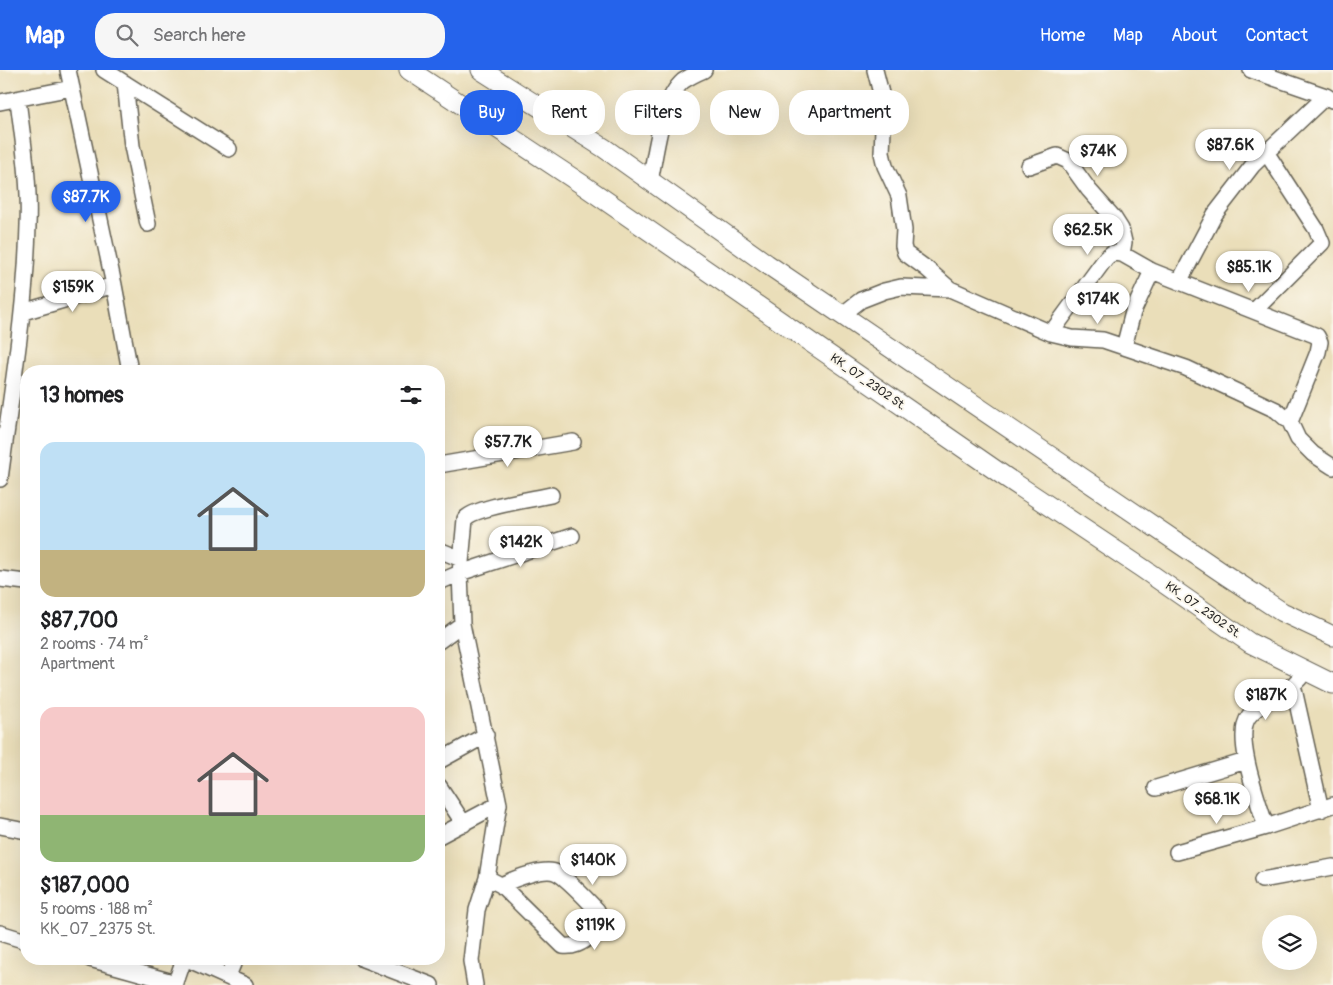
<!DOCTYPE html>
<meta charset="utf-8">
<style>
body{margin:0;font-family:Pangolin,sans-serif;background:#f6f6f6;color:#202124;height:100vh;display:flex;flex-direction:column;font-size:19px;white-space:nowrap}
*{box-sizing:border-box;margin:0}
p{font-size:16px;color:#757577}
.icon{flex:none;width:28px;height:28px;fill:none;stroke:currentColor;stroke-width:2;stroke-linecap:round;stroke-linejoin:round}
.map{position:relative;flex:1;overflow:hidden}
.sheet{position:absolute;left:20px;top:295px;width:425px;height:600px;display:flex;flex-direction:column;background:#fff;border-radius:20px;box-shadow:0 5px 20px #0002}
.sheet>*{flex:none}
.hud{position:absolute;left:460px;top:20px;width:475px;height:45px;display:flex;gap:10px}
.buttons{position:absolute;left:1262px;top:845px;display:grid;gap:10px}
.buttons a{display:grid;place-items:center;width:55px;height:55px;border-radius:50%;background:#fff;box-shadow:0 5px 20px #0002;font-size:25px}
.price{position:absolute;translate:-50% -42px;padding:0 11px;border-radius:18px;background:#fff;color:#222;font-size:16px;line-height:32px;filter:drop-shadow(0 1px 2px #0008)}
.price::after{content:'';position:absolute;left:50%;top:30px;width:15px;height:11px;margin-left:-8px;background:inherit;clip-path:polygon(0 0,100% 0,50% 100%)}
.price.active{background:#2563eb;color:#fff}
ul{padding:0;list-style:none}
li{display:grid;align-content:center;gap:10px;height:265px;padding:0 20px}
li span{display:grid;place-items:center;height:155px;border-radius:15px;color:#555}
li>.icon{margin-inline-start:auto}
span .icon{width:90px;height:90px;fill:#fffc;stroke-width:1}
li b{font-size:21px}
h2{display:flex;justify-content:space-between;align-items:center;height:60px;padding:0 20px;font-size:21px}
.chip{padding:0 18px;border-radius:20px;background:#fff;box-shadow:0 5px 20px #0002;font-size:18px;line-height:45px}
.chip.active{background:#2563eb;color:#fff}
header{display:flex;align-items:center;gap:30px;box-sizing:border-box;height:70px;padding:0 25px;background:#2563eb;color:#fff}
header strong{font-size:24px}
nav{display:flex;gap:28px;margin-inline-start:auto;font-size:18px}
.search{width:350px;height:45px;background:#f6f6f6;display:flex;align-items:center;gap:12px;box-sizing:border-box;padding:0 18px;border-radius:20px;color:#757577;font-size:19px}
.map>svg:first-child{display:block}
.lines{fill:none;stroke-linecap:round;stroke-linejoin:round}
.minor-casing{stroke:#646053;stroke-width:18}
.major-casing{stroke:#646053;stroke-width:21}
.minor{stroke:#fff;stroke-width:15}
.major{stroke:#fff;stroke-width:19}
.labels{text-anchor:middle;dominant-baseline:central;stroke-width:4;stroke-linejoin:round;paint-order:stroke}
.street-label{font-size:12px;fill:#1c1c1c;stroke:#fbf7ec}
</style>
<header>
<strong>Map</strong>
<div class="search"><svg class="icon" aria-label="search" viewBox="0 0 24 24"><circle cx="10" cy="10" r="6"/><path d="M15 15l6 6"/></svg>Search here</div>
<nav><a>Home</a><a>Map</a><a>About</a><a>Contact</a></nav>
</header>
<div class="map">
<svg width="1333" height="915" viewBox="0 0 1333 915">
<rect width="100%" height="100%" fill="#fbf7ec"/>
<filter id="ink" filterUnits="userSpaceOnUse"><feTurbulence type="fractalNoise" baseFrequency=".02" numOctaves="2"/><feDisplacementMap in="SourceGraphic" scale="10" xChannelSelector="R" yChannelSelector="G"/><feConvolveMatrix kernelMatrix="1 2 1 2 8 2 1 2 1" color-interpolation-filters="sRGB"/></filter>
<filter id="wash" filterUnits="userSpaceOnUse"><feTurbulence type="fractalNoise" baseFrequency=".0096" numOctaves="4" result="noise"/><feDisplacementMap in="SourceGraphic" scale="20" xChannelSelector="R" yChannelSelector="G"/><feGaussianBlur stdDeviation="1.12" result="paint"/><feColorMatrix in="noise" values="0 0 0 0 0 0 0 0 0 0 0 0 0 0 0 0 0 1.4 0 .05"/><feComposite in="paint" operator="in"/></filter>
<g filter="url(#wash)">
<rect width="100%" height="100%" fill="#eadeb9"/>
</g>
<g filter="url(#ink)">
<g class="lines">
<defs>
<path id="minor" d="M 68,0 L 114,215 L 130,301
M 104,0 L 229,79
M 875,0 L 884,35 L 882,83 L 885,96 L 899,126 L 904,160 L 903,176 L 905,183 L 927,199 L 950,219
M 1251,0 L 1326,26 L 1332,30
M 125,13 L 132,76 L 148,154
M 0,32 L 72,18
M 1029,96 L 1057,86 L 1068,91 L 1089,120 L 1114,148 L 1121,159 L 1124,172 L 1122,184
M 650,111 C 656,83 661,30 683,11 C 689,7 697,3 704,0
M 1179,212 L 1215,144 L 1253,95 L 1326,26
M 1254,241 L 1322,173 L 1316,159 L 1266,82
M 23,242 L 114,215
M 843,244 L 861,230 L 884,221 L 901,217 L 950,219 L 1051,263 L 1072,268 L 1103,270 L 1186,298 L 1276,340 L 1290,352 L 1298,369 L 1313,384 L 1333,397
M 1051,263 L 1106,188 L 1112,183 L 1122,184 L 1152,201 L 1317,266 L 1320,272 L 1318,282 L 1290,352
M 1124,277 L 1133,242 L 1152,201
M 439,395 L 573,372
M 0,409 C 11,324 26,240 28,155 C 30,114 23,71 18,30
M 439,480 L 461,489
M 0,509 L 26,512
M 439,512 L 460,503 L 572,466
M 439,571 L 462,554
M 1300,608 L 1293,615 L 1321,740
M 439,691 L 486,665
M 439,716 L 464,754
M 1156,718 L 1246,691
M 0,756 L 26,761
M 1266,757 C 1259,733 1233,666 1249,646 C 1259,634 1280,623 1293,615
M 439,766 L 499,734 L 462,554 L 460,503 L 465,449 C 474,437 534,429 551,425
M 1177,782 L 1266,757 L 1333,735
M 487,808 L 501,815 C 512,810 545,796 557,803 C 567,808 588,831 597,840 C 603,859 582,879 563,876 L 501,815
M 1262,810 L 1333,797
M 0,863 L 26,871
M 90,889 L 176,913
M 187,889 L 245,915
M 363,889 L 431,915
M 228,906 L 235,889
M 175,915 L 184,889
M 475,915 L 471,891 L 477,840 L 487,808 L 499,734"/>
<path id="major" d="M 409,0 L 583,115 L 1004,406 L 1142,498 L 1250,573 L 1333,614
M 481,0 L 604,78 L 767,194 L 1227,506 L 1282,542 L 1333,566"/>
</defs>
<!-- minor casing -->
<use href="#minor" class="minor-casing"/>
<!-- major casing -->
<use href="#major" class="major-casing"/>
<!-- minor -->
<use href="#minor" class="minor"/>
<!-- major -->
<use href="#major" class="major"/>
</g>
</g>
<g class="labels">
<!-- street labels -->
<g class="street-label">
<text transform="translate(868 312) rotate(35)">KK_07_2302 St.</text>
<text transform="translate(1203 540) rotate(35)">KK_07_2302 St.</text>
</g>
</g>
</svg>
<div class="buttons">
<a><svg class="icon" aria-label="layers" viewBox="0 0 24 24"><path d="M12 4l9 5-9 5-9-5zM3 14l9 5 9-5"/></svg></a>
</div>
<b class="price" style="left:1230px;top:101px">$87.6K</b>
<b class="price" style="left:1098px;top:107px">$74K</b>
<b class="price active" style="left:86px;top:153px">$87.7K</b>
<b class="price" style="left:1088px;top:186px">$62.5K</b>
<b class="price" style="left:1249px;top:223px">$85.1K</b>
<b class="price" style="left:73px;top:243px">$159K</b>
<b class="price" style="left:1098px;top:255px">$174K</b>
<b class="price" style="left:508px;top:398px">$57.7K</b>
<b class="price" style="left:521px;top:498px">$142K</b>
<b class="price" style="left:1266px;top:651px">$187K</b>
<b class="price" style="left:1217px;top:755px">$68.1K</b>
<b class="price" style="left:593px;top:816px">$140K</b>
<b class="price" style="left:595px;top:881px">$119K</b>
<div class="hud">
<a class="chip active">Buy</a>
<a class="chip">Rent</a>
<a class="chip">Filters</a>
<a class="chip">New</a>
<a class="chip">Apartment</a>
</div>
<section class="sheet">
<h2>13 homes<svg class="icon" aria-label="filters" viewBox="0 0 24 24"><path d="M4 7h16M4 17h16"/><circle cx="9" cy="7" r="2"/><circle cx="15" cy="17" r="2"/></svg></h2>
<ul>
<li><span style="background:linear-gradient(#bfe0f5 70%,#c2b280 0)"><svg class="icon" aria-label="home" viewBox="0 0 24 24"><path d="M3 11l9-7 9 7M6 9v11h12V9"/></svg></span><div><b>$87,700</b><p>2 rooms · 74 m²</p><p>Apartment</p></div></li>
<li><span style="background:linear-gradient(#f6c9c9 70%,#8fb573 0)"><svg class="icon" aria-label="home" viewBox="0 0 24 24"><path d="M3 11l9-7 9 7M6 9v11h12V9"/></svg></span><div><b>$187,000</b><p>5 rooms · 188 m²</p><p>KK_07_2375 St.</p></div></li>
</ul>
</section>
</div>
